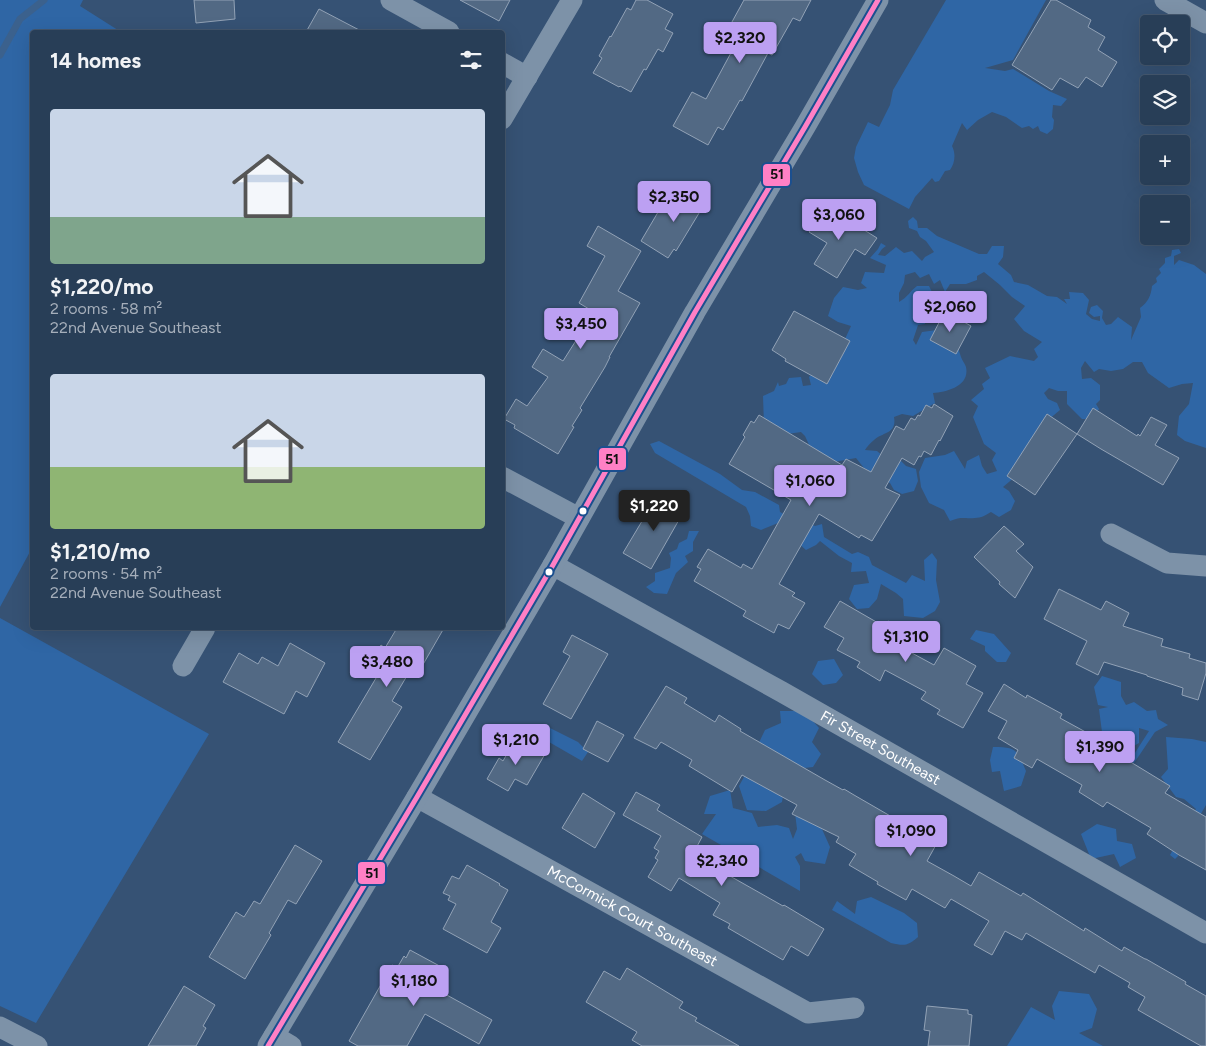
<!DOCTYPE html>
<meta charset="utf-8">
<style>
body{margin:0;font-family:Figtree,sans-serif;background:#344961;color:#f1f3f6;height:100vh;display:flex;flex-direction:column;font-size:19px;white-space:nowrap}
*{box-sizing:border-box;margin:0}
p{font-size:16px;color:#a5aeba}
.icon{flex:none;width:28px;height:28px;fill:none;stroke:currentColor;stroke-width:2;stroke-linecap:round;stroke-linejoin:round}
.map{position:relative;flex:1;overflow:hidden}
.details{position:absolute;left:30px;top:30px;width:475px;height:600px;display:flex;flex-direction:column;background:#283e57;border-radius:5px;box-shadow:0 5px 20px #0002,0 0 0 1px #44576d}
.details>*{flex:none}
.controls{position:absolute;left:1140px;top:15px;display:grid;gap:10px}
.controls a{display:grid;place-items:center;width:50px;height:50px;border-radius:5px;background:#283e57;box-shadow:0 5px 20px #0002,0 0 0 1px #44576d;font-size:25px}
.price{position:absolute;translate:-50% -42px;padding:0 11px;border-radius:5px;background:#bca0f2;color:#111;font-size:16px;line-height:32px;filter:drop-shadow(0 1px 2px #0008)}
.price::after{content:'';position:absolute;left:50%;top:30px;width:15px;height:11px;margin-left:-8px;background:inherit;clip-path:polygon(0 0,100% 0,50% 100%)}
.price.current{background:#222;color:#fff}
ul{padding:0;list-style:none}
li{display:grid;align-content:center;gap:10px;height:265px;padding:0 20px}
li span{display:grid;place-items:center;height:155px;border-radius:5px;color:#555}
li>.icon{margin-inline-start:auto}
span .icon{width:90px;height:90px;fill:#fffc;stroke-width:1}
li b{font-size:21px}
h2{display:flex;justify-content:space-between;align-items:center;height:60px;padding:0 20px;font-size:21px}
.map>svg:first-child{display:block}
.green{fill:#2f66a5}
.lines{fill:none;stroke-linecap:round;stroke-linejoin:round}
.stream{stroke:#3b618d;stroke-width:7}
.building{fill:#526984;stroke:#92a2b6}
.minor{stroke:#7d92a8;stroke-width:21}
.bus-1-casing{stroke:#1b4f8f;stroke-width:9}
.bus-1{stroke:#ff80c5;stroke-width:5}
.bus-dot{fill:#fff;stroke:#1b4f8f;stroke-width:2}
.labels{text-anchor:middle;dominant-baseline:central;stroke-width:4;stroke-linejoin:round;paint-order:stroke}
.street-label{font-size:15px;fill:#fff;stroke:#1b4f8f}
.line-badge{stroke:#1b4f8f;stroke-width:2}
.pale-badge-label{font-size:14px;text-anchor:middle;font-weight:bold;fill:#111}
</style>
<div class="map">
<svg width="1206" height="1046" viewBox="0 0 1206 1046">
<rect width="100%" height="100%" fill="#365274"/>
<!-- green -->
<path class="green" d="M 0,0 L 83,0 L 80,6 L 121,32 L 32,32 L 32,548 L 0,607 Z
M 946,0 L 1046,0 L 1013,60 L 985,68 L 1005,71 L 1013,69 L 1049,91 L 1067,99 L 1061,106 L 1053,105 L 1052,117 L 1054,120 L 1053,129 L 1047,134 L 1040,131 L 1038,126 L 1033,129 L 1029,126 L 1022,128 L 1006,117 L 992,112 L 978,120 L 967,130 L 962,123 L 952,146 C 956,154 955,163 950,170 L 945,171 L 939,181 L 935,182 L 932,178 L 915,197 L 909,209 L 864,185 L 858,172 L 854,158 L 856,147 L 868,122 L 879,127 L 890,105 L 893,90 Z
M 913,217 L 917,221 L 918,228 L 927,228 L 937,236 L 979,254 L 987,254 L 992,246 L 1004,246 L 1003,257 L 998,264 L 1011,275 L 1014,282 L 1028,285 L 1047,296 L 1057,297 L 1067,304 L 1064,299 L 1070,299 L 1069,292 L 1083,293 L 1089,300 L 1086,314 L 1092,319 L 1100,321 L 1100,316 L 1094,317 L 1089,313 L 1091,307 L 1097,305 L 1103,311 L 1102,318 L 1106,325 L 1111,324 L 1118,317 L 1132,327 L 1131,340 L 1141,317 L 1140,308 C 1148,302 1151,296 1152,286 L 1157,282 L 1156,278 L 1161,273 L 1159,269 L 1165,263 L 1165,258 L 1171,256 L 1172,250 L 1179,249 L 1181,253 L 1174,256 L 1174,265 L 1179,260 L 1194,265 L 1206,274 L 1206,448 L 1185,441 L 1177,435 L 1179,416 L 1189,404 L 1193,383 L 1182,384 L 1169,388 L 1148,373 L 1142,362 L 1133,362 L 1123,369 L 1111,371 L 1099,369 L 1094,372 L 1085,361 L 1081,368 L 1082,379 L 1091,378 L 1100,385 L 1100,400 L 1096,404 L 1099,409 C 1095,417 1090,419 1082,419 L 1067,404 L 1067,391 L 1058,391 L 1049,388 L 1044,393 L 1048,399 L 1057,403 L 1060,410 L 1048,420 L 1016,476 L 1003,487 L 1009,491 L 1015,501 L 1011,510 L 999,517 L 991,512 C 986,515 981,518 975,518 C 963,519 963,516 950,521 L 944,510 L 929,503 L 921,487 L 919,472 L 925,458 L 945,455 L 954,451 L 965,469 L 967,461 L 979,455 L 982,466 L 987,474 L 997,471 L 992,460 L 996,453 L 984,444 L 973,417 L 978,406 L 971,400 L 984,389 L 982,384 L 990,378 L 985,368 L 1010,356 L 1034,361 L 1038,357 L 1034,349 L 1042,342 L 1024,331 L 1014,319 L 1025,306 L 1012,297 L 1000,285 L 984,272 L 977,276 L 977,280 L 966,284 L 950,284 L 945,292 L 940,280 L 934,284 L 929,274 L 920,278 L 915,272 L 905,275 L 904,283 L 899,293 L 899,302 C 908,297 909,292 917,286 L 929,286 L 934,296 L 930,306 L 922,307 L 927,311 L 925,324 L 918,325 L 913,340 L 916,345 L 922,332 L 937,330 L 955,334 C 957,341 958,349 961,357 C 962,360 965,364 966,367 C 970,386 947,392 933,393 L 935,403 L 913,416 L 902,414 L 894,417 C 897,434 883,432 874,440 C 870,443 867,447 865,450 L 877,451 L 885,458 L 898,458 L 906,466 L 916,469 L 918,481 L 914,491 L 902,494 L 894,490 L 890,483 L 864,468 L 856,458 L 828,463 L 811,449 L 805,436 L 801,432 L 787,434 L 764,425 L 763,396 L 774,391 L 778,382 L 779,386 L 786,384 L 789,378 L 801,377 L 803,386 L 811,385 L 809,377 L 845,339 L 851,326 L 838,322 L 828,316 L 834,298 L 843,287 L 858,290 L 867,288 L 861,283 L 865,272 L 884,273 L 886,265 L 870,258 L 878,249 L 881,243 L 886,246 L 882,249 L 878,255 L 885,256 L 896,247 L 904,253 L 912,251 L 922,261 L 925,257 L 934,252 L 926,241 L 920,237 L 917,231 L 909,228 L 908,221 Z
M 659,441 L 720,474 L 742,490 L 755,492 L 779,505 L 780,512 L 793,519 L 799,518 L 815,526 L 822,524 L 824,537 L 852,554 L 858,552 L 869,557 L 872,565 L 906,583 L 912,575 L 925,581 L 924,560 L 932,553 L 937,560 L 936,580 L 940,602 L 935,611 L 923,618 L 904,616 L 903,599 L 896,593 L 881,584 L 877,599 L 869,608 L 857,609 L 849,599 L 854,585 L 869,583 L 866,571 L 851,572 L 852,563 L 839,556 L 820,541 L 816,545 L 806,550 L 798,543 L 799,534 L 778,523 L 761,530 L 751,526 L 750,516 L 746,507 L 655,453 L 650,444 Z
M 689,531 L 699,531 L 693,542 L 693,551 L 685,556 L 688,562 L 676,573 L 667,594 L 654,593 L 646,587 L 655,581 L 655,573 L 670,568 L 671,558 L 669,553 L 677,549 L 679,543 L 687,539 Z
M 0,618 L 209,734 L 36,1023 L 0,1006 Z
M 976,630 L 994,634 L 1011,653 L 1006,662 L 997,662 L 985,651 L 985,646 L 970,639 Z
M 834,659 L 843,675 L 836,683 L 823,685 L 812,674 L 818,661 Z
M 1102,676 L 1121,682 L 1121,696 L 1126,705 L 1134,702 L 1147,711 L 1156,710 L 1158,719 L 1168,725 L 1155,732 L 1126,775 L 1122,773 L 1149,731 L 1139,728 L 1139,743 L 1125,751 L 1113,747 L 1112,731 L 1102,732 L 1099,709 L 1108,707 L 1098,705 L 1094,687 Z
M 780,711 L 804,711 L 819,728 L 812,742 L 821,754 L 813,767 L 795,769 L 756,749 L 765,730 L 781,723 Z
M 544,725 L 578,742 L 588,752 L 582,761 L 542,738 L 539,732 Z
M 1166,737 L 1192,739 L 1206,742 L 1206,805 L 1184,843 L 1177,851 L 1178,856 L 1175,859 L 1170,855 L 1196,809 L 1184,799 L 1176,797 L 1161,777 L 1168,769 Z
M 993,747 C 1017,747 1017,750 1026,771 L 1021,786 L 1004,791 L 1000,771 L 992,772 L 990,760 Z
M 749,768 L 785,782 L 782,802 L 766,811 L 747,810 L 739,786 Z
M 730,790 L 733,808 L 752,813 L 758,827 L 777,825 L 789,828 L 793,839 L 797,829 L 795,813 L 817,818 L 830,847 L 825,864 L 805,861 L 801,853 L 795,857 L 800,866 L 800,891 L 702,834 L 716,814 L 704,814 L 710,796 Z
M 1097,824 L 1116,829 L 1117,841 L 1132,844 L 1136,858 L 1120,867 L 1114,854 L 1091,859 L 1081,834 Z
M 871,897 L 904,913 L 917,923 L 918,937 C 908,946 904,946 891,943 L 832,910 L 837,901 L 855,914 L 857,901 Z
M 1059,991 L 1089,994 L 1097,1009 L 1092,1028 L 1079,1033 L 1103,1046 L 1007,1046 L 1031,1007 L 1055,1020 L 1052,1006 Z"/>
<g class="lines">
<!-- stream -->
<path class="stream" d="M 0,55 L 20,19 L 44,0"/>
</g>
<!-- building -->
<path class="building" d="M 194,0 L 234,0 L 235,19 L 196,23 Z
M 460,0 L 510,0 L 499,21 Z
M 636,0 L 647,0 L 673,14 L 665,29 L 673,33 L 663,52 L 658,49 L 646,70 L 644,69 L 631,92 L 620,86 L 619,87 L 593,73 L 602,58 L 599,56 L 610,36 L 611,37 L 627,8 L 631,10 Z
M 744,0 L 811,0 L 800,21 L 793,18 L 772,55 L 768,53 L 742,101 L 740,100 L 723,130 L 718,127 L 708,145 L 673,126 L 692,92 L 706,99 L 739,38 L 727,31 Z
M 1051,0 L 1056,0 L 1091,20 L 1088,27 L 1105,37 L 1098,50 L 1117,62 L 1102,87 L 1086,77 L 1078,88 L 1060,78 L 1052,90 L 1012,65 Z
M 319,9 L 363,32 L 306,32 Z
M 688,188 L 707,200 L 676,251 L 674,249 L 668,258 L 641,241 L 664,202 L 669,205 L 675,194 L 682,198 Z
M 829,208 L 877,238 L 865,255 L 855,249 L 837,278 L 814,264 L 827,243 L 809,232 L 820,216 L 822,218 Z
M 598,226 L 641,251 L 618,291 L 640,303 L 609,357 L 610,357 L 605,367 L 580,408 L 582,410 L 572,426 L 574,427 L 558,454 L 514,428 L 515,425 L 504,419 L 516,399 L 527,406 L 548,377 L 532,367 L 543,349 L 563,361 L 594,312 L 579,303 L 605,256 L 587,246 Z
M 794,311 L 850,341 L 827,384 L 785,361 L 786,359 L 772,350 Z
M 945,311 L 971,326 L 956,354 L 930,340 Z
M 934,404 L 953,416 L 940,441 L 939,440 L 931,455 L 924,451 L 921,457 L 919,456 L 914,465 L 902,458 L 885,488 L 900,495 L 872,541 L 861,535 L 859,538 L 819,514 L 779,584 L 795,593 L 792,596 L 805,603 L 789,629 L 778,624 L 774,633 L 743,616 L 746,611 L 694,581 L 701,569 L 697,567 L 708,549 L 741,568 L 743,564 L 752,569 L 791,500 L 729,464 L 745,437 L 743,435 L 751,421 L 754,423 L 759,415 L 842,465 L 846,459 L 871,472 L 896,426 L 904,430 L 911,418 L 915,420 L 918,415 L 920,416 L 926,405 L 932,408 Z
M 1093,408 L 1137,436 L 1138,434 L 1140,436 L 1151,417 L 1167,425 L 1155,445 L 1179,458 L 1163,485 L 1101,449 L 1077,434 L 1035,495 L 1007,476 L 1047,414 L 1077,434 Z
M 657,496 L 684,511 L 651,569 L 623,553 Z
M 1004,526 L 1024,544 L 1016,551 L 1033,567 L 1015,598 L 999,584 L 1000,582 L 974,557 Z
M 1059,589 L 1101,610 L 1106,601 L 1129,613 L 1123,626 L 1163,639 L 1161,646 L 1190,654 L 1189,658 L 1206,663 L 1206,673 L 1198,700 L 1182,695 L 1183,688 L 1147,676 L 1147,675 L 1104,662 L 1098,675 L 1076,664 L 1087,641 L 1044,619 Z
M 840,601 L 885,627 L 888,621 L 907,632 L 899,646 L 934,665 L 944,648 L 976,666 L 966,684 L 983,693 L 963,728 L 937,714 L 940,710 L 921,699 L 926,692 L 885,670 L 880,681 L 857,667 L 860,662 L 837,650 L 844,638 L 824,627 Z
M 397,628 L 444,628 L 421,668 L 414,664 L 392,701 L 402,707 L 370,760 L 338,742 L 379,673 L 368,666 L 381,645 L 385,648 Z
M 572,635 L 608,654 L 571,719 L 543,704 L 570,656 L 563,652 Z
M 290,643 L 325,663 L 307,697 L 296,691 L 284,714 L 223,682 L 239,653 L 258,664 L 262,657 L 278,666 Z
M 1004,684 L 1026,698 L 1027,695 L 1062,714 L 1060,718 L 1113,747 L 1111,750 L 1170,786 L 1165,793 L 1206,817 L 1206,870 L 1179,855 L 1147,834 L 1151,828 L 1107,802 L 1103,807 L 1079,792 L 1082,785 L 1037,759 L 1032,768 L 1014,758 L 1018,750 L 998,738 L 1007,721 L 988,711 Z
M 666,686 L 687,698 L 684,703 L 715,722 L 719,715 L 741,729 L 740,731 L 825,780 L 843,790 L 844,789 L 854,795 L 937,843 L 927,861 L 954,876 L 971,886 L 979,872 L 1021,896 L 1023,893 L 1084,931 L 1085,928 L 1122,951 L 1124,947 L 1145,959 L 1146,959 L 1186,982 L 1185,984 L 1206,996 L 1206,1046 L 1201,1046 L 1138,1010 L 1145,997 L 1128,987 L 1130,983 L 1099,965 L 1095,973 L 1026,933 L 1022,940 L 1005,931 L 992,955 L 974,945 L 989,921 L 951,899 L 945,908 L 912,889 L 906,900 L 877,884 L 878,882 L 849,865 L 856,854 L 836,842 L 839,837 L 792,814 L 797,805 L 742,775 L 732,792 L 689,766 L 692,760 L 661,742 L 656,749 L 634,738 Z
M 597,721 L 624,735 L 608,762 L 583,749 Z
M 523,741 L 545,754 L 527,785 L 515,779 L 508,791 L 487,779 L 499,758 L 503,761 L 512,745 L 518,749 Z
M 636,792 L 660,805 L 657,810 L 702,837 L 694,852 L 715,865 L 714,867 L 783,906 L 784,905 L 824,929 L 808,956 L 791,946 L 783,960 L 728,928 L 730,924 L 713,915 L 720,903 L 679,878 L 671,891 L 648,877 L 658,860 L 655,858 L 659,851 L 654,848 L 661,836 L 623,815 Z
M 583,793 L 615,813 L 595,848 L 562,828 Z
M 295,845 L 322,861 L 296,904 L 288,900 L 269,933 L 271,935 L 245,979 L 209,957 L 236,912 L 244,917 L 254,901 L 260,904 Z
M 467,865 L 500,884 L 499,885 L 508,890 L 491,922 L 501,928 L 487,953 L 443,929 L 456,904 L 448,900 L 450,896 L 443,893 L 452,876 L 459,879 Z
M 410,950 L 447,970 L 436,989 L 492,1020 L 479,1044 L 425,1014 L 407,1046 L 358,1046 L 349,1041 L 392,965 L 397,968 L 404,956 L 406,958 Z
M 627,968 L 683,1002 L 679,1008 L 697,1018 L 695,1021 L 739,1046 L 642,1046 L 632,1040 L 637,1032 L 586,1002 L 604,971 L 620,980 Z
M 184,986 L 215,1005 L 203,1026 L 206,1028 L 196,1046 L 148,1046 Z
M 927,1006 L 968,1010 L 968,1014 L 972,1015 L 969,1046 L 928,1046 L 930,1031 L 924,1030 Z"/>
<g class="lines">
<!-- minor -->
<g class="minor">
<path d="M 391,0 L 449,32"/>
<path d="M 1165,0 L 1206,23"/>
<path d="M 502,63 L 527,77"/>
<path d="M 502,119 L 572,0"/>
<path d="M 502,477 L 579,518"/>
<path d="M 1111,534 L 1167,563 L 1206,566"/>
<path id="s1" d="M 553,565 L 782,692 L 1206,933"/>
<path d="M 183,666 L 205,628"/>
<path id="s2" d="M 417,797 L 808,1013 L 854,1008"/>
<path d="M 0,1027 L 37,1046"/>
<path d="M 274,1036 L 291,1046"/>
<path d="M 268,1046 L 417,797 L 553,565 L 695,312 L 805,127 L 878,0"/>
</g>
<defs>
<path id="bus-1" d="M 268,1046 L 417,797 L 553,565 L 695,312 L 805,127 L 878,0"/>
</defs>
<!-- bus-1 casing -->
<use href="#bus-1" class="bus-1-casing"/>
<!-- bus-1 -->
<use href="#bus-1" class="bus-1"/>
</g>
<!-- markers -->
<g class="bus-dot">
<circle cx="583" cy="511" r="4.5"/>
<circle cx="549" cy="572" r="4.5"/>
</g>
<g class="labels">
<!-- street labels -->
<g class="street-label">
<text stroke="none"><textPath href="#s1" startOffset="375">Fir Street Southeast</textPath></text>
<text stroke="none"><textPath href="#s2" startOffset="246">McCormick Court Southeast</textPath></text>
</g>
</g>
<g class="line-badge">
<rect x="762" y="163" width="29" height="24" rx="5" fill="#ff80c5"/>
<rect x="598" y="447" width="29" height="24" rx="5" fill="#ff80c5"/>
<rect x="357" y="861" width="29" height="24" rx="5" fill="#ff80c5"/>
</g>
<g class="pale-badge-label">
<text x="777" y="179">51</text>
<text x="612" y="464">51</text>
<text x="372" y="878">51</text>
</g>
</svg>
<div class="controls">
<a><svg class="icon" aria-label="locate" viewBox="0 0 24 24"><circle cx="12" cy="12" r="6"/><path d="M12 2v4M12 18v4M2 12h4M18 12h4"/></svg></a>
<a><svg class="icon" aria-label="layers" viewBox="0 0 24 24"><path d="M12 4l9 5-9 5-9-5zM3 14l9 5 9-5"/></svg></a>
<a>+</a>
<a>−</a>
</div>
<b class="price" style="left:740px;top:64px">$2,320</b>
<b class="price" style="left:674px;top:223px">$2,350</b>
<b class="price" style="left:839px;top:241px">$3,060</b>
<b class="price" style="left:950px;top:333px">$2,060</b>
<b class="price" style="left:581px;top:350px">$3,450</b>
<b class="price" style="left:810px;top:507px">$1,060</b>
<b class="price current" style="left:654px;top:532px">$1,220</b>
<b class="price" style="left:906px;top:663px">$1,310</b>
<b class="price" style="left:387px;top:688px">$3,480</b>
<b class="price" style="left:516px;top:766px">$1,210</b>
<b class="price" style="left:1100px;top:773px">$1,390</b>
<b class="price" style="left:911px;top:857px">$1,090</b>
<b class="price" style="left:722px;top:887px">$2,340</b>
<b class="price" style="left:414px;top:1007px">$1,180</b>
<section class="details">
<h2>14 homes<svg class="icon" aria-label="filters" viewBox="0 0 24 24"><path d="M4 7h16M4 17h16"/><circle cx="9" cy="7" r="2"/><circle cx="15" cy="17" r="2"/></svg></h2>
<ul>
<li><span style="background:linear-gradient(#c9d6e8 70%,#7fa58c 0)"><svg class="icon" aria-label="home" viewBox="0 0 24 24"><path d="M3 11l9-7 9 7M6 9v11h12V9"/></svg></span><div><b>$1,220/mo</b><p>2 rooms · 58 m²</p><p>22nd Avenue Southeast</p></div></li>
<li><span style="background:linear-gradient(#c9d6e8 60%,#8fb573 0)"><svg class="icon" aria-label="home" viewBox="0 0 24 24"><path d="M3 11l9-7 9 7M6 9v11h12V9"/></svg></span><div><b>$1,210/mo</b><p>2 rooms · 54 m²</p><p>22nd Avenue Southeast</p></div></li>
</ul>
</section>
</div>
